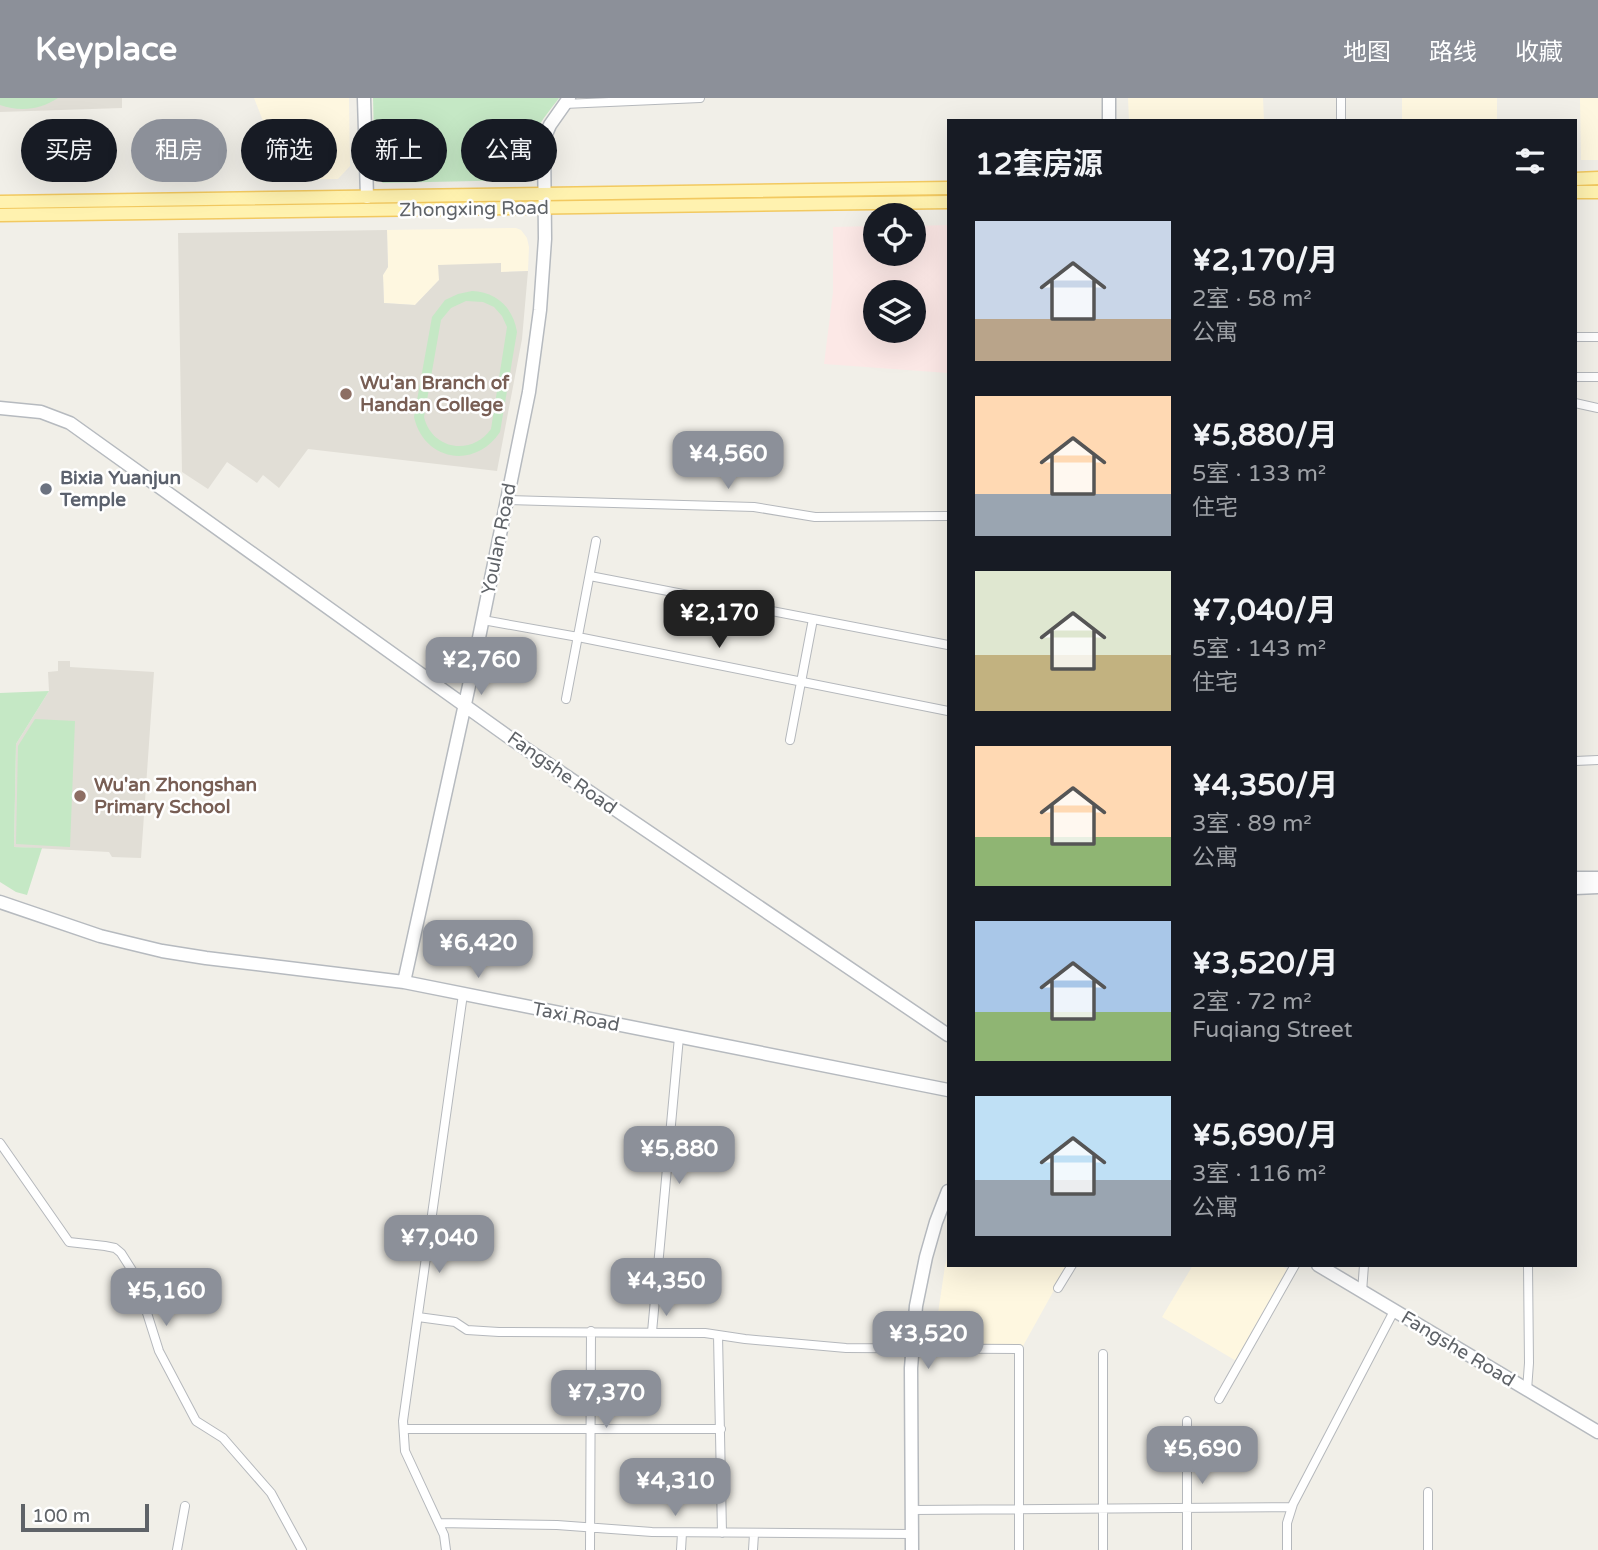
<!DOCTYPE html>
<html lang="zh">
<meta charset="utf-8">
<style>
body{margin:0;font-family:"Varela Round","Noto Sans SC",sans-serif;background:#242831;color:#f1f3f6;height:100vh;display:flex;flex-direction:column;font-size:26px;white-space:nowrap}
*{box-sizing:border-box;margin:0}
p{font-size:23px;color:#9ea1a6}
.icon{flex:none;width:38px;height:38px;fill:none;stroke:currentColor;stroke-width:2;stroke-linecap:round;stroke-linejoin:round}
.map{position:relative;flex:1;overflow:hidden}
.side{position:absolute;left:947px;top:21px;width:630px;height:1148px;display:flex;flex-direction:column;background:#171b24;border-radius:0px;box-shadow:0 7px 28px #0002}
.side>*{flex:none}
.top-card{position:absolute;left:21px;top:21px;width:665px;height:63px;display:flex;gap:14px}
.controls{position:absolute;left:863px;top:105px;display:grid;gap:14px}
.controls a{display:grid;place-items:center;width:63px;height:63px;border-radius:50%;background:#171b24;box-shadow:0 7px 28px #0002;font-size:35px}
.scale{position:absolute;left:21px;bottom:18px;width:128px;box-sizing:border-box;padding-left:7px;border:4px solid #5f6368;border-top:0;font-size:19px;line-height:24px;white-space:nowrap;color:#5f6368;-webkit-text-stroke:5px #fff;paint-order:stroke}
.price{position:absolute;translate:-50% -60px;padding:0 16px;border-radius:14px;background:#8c9099;color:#fff;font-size:23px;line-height:46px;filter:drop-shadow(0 2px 4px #0008)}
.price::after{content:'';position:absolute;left:50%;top:42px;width:21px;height:16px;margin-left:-10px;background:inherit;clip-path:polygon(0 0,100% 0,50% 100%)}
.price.current{background:#222;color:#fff}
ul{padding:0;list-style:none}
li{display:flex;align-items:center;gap:21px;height:175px;padding:0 28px}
li span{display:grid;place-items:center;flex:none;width:196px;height:140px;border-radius:0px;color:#555}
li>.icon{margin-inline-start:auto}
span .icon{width:84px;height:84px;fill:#fffc;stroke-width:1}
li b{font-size:30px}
h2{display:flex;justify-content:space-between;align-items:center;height:84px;padding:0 28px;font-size:30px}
.chip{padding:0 24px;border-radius:32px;background:#171b24;box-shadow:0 7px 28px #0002;font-size:24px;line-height:63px}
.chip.current{background:#8c9099;color:#fff}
header{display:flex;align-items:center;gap:42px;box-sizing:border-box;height:98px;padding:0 35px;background:#8c9099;color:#fff}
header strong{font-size:33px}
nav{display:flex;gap:38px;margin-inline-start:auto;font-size:24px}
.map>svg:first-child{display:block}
.commercial{fill:#fef7e0}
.education{fill:#e1ded6}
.medical{fill:#fce8e6;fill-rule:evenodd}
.green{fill:#c5e8c5;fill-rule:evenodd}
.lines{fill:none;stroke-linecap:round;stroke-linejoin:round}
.street-casing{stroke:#b5b8bc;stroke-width:10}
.secondary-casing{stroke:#b6babf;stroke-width:15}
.primary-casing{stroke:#f2c960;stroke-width:15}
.street{stroke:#fff;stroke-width:8}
.secondary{stroke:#fff;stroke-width:12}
.primary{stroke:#fff2af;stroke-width:12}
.education-dot{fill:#8d6e63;stroke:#fff;stroke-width:2.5}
.worship-dot{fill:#6b7280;stroke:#fff;stroke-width:2.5}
.labels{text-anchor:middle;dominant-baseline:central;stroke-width:5;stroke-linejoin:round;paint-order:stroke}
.street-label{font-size:19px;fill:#5f6368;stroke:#fff}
.education-label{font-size:19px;font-weight:bold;fill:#785e54;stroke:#fff;text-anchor:start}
.worship-label{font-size:19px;font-weight:bold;fill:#5b616d;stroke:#fff;text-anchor:start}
</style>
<header>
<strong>Keyplace</strong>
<nav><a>地图</a><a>路线</a><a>收藏</a></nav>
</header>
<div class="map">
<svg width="1598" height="1452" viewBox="0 0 1598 1452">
<rect width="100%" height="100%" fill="#f1efe8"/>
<!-- commercial -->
<path class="commercial" d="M 254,0 L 349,0 L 350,68 L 338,81 L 276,82 L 259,43 L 269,38 Z
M 1128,0 L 1263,0 L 1264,23 L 1129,23 Z
M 1402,0 L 1497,0 L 1497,23 L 1402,23 Z
M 1580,0 L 1598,0 L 1598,62 L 1581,62 Z
M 516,130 L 521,132 L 527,140 L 529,149 L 528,173 L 501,174 L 501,166 L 439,182 L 415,207 L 384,205 L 383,177 L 388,169 L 387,132 Z
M 948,1156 L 948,1167 L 1068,1167 L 1023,1248 L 933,1249 L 945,1168 Z
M 1193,1167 L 1280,1167 L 1291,1174 L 1238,1264 L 1162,1219 Z"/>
<!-- education -->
<path class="education" d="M 0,0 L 122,0 L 122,10 L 0,14 Z
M 387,132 L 388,169 L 383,177 L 384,205 L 415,207 L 439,182 L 438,167 L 501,165 L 501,174 L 528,173 L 522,241 L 497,373 L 308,351 L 279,390 L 263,377 L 257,385 L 227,364 L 208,391 L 182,374 L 178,135 Z
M 58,563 L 70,563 L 70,569 L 154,574 L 141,760 L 112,759 L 109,754 L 14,749 L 16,646 L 49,593 L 48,574 L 58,573 Z"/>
<!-- medical -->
<path class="medical" d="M 948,127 L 948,275 L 824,266 L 833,194 L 833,129 L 875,128 L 875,156 L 914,156 L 914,128 ZM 875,194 L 914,194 L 914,233 L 875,233 Z"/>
<!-- green -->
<path class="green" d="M 0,0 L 58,0 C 40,12 20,14 0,7 Z
M 373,0 L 559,0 C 551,11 541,22 536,34 C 530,50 538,74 522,82 L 383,85 L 377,80 L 375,74 Z
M 472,193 C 496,194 513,209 517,234 L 500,334 C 475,372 424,363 414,319 L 432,219 L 445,202 L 458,196 ZM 466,203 L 483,204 L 494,209 L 502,218 L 507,229 L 491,331 C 472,358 432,352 424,319 L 441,222 L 451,210 Z
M 49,593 L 16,646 L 14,749 L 42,750 L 27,797 L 16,794 L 0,784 L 0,595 Z
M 35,621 L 75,623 L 70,749 L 16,746 L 18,648 Z"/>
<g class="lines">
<defs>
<path id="street" d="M 1341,0 L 1341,23
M 564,6 L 700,0
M 1575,239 L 1598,239
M 1575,279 L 1598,279
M 1575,305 L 1598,310
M 507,402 L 754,409 L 815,419 L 948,418
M 590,478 L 948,547
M 483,522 L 578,539 L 948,613
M 566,601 L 596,443
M 790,642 L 813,521
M 1575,663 L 1598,662
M 0,1045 L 69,1144 L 105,1148 L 115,1150 L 121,1155 L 135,1177 L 159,1253 L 196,1323 L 223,1340 L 271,1395 L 302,1452
M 1058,1190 L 1072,1167
M 1362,1194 L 1364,1167
M 418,1219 L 455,1224 L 467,1232 L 499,1234 L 705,1235 L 745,1241 L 846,1250 L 1019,1251 L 1019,1452
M 652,1234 L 679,939
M 718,1237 L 722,1435
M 1103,1256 L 1103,1452
M 1527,1292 L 1529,1265 L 1528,1167
M 1219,1301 L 1295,1167
M 1187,1323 L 1187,1452
M 404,1331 L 721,1331
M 1428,1394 L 1428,1452
M 912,1412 L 1291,1409
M 439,1425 L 557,1427 L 652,1434 L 912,1436
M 177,1452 L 185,1408
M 446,1452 L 444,1437 L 405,1353 L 403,1323 L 463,896
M 590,1452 L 591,1233
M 681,1452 L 682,1435
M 753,1452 L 754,1436
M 1287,1452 L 1287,1425 L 1293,1406 L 1394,1213"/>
<path id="secondary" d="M 364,0 L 367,99
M 1109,0 L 1109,23
M 0,310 L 41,314 L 70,325 L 510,640 L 948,937
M 1575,780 L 1598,780
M 1575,790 L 1598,789
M 0,804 L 100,838 L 162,853 L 206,860 L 404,884 L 948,992
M 404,884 L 472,574 L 529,294 L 540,212 L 545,141 L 544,41 L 550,27 L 569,0
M 1318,1167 L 1598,1334
M 912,1452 L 911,1270 L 916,1208 L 926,1159 L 936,1124 L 948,1093"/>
<path id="primary" d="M 1575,81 L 1598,80
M 1575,94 L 1598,94
M 0,104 L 948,90
M 0,117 L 948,104"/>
</defs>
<!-- street casing -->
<use href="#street" class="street-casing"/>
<!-- secondary casing -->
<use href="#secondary" class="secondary-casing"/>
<!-- primary casing -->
<use href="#primary" class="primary-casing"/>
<!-- street -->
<use href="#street" class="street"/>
<!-- secondary -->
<use href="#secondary" class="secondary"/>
<!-- primary -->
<use href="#primary" class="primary"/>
</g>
<!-- markers -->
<g class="education-dot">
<circle cx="346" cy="296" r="7"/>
<circle cx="80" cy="698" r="7"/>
</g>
<circle class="worship-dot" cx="46" cy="391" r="7"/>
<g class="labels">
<!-- street labels -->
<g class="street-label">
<text transform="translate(474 111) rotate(-1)">Zhongxing Road</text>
<text transform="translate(499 441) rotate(-79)">Youlan Road</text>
<text transform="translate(562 675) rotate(35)">Fangshe Road</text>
<text transform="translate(576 919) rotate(11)">Taxi Road</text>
<text transform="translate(1458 1251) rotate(31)">Fangshe Road</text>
</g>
<!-- education labels -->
<g class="education-label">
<text x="360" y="285">Wu'an Branch of<tspan x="360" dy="22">Handan College</tspan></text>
<text x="94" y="687">Wu'an Zhongshan<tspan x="94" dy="22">Primary School</tspan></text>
</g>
<!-- worship labels -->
<g class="worship-label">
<text x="60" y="380">Bixia Yuanjun<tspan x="60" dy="22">Temple</tspan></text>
</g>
</g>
</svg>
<div class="controls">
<a><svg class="icon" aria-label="locate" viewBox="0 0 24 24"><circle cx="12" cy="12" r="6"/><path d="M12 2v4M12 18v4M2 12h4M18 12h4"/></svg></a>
<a><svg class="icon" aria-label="layers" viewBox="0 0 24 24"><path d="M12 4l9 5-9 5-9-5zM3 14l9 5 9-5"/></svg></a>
</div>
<div class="scale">100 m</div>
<b class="price" style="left:728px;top:393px">¥4,560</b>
<b class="price current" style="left:719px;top:552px">¥2,170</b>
<b class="price" style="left:481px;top:599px">¥2,760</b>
<b class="price" style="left:478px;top:882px">¥6,420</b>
<b class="price" style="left:679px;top:1088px">¥5,880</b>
<b class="price" style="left:439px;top:1177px">¥7,040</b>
<b class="price" style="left:666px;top:1220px">¥4,350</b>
<b class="price" style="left:166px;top:1230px">¥5,160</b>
<b class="price" style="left:928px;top:1273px">¥3,520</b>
<b class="price" style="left:606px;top:1332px">¥7,370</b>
<b class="price" style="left:1202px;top:1388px">¥5,690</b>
<b class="price" style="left:675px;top:1420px">¥4,310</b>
<div class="top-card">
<a class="chip">买房</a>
<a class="chip current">租房</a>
<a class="chip">筛选</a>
<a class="chip">新上</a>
<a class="chip">公寓</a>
</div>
<section class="side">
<h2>12套房源<svg class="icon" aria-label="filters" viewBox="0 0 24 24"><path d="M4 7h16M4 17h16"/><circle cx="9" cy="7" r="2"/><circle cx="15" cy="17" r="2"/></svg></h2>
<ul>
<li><span style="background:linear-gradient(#c9d6e8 70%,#b9a48a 0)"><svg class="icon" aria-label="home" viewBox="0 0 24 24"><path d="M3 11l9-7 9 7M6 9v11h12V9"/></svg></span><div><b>¥2,170/月</b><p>2室 · 58 m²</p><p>公寓</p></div></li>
<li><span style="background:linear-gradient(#ffd9b3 70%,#9aa5b1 0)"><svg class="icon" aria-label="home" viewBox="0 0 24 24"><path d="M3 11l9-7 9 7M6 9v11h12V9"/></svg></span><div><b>¥5,880/月</b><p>5室 · 133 m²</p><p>住宅</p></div></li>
<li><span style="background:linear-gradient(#dfe7d0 60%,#c2b280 0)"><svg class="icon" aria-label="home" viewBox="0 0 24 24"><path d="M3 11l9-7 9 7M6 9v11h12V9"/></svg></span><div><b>¥7,040/月</b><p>5室 · 143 m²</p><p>住宅</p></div></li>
<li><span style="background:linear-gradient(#ffd9b3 65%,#8fb573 0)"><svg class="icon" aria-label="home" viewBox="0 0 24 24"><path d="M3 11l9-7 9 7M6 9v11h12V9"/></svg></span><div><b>¥4,350/月</b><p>3室 · 89 m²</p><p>公寓</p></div></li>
<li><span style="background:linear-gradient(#a9c7e8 65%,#8fb573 0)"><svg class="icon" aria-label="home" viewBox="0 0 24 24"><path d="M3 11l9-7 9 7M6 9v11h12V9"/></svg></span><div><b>¥3,520/月</b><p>2室 · 72 m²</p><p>Fuqiang Street</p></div></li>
<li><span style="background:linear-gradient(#bfe0f5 60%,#9aa5b1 0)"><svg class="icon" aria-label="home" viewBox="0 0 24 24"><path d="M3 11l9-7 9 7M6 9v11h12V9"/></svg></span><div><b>¥5,690/月</b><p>3室 · 116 m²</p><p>公寓</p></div></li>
</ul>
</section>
</div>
